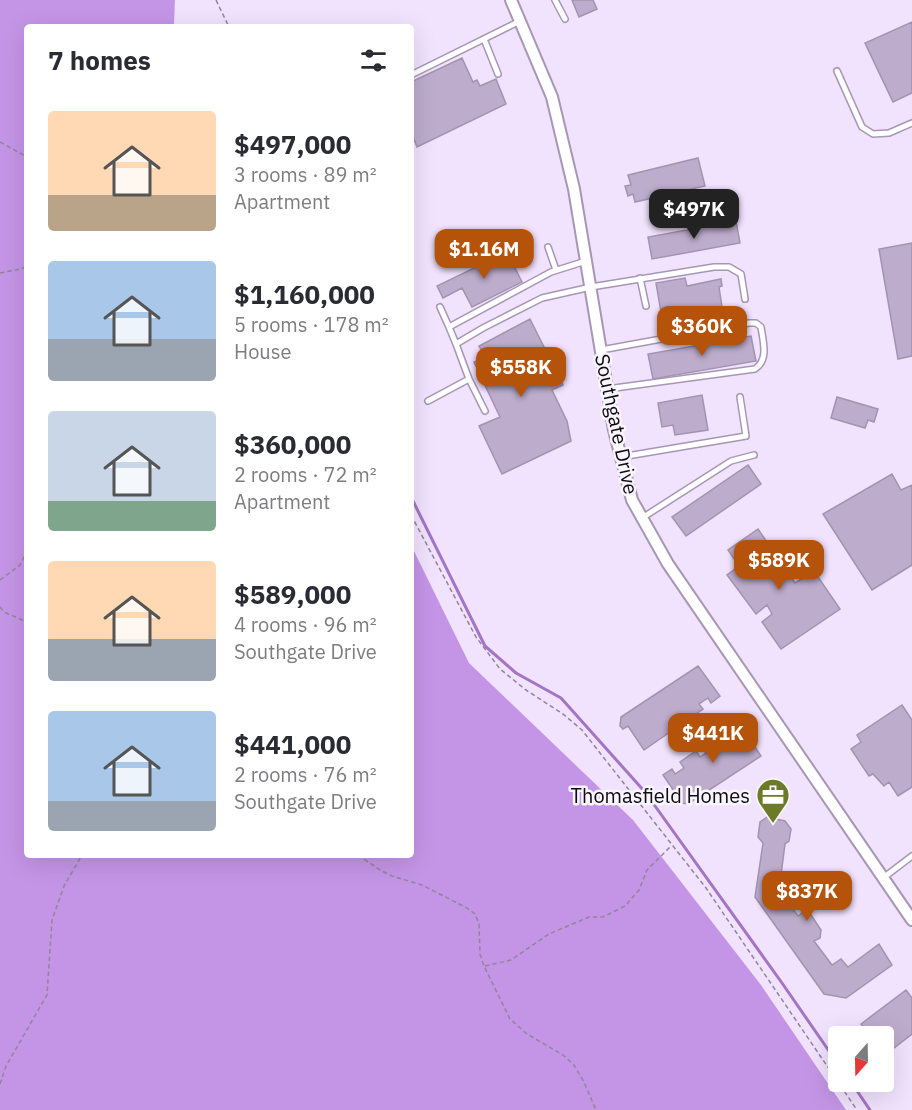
<!DOCTYPE html>
<meta charset="utf-8">
<style>
body{margin:0;font-family:"IBM Plex Sans",sans-serif;background:#f2f2f3;color:#2b2b33;height:100vh;display:flex;flex-direction:column;font-size:22px;white-space:nowrap}
*{box-sizing:border-box;margin:0}
p{font-size:20px;color:#7c7c81}
.icon{flex:none;width:33px;height:33px;fill:none;stroke:currentColor;stroke-width:2;stroke-linecap:round;stroke-linejoin:round}
.map{position:relative;flex:1;overflow:hidden}
.drawer{position:absolute;left:24px;top:24px;width:390px;height:834px;display:flex;flex-direction:column;background:#fff;border-radius:6px;box-shadow:0 6px 24px #0002}
.drawer>*{flex:none}
.needle{width:39px;rotate:200deg}
.fabs{position:absolute;left:828px;top:1026px;display:grid;gap:12px}
.fabs a{display:grid;place-items:center;width:66px;height:66px;border-radius:6px;background:#fff;box-shadow:0 6px 24px #0002;font-size:30px}
.price{position:absolute;translate:-50% -51px;padding:0 14px;border-radius:12px;background:#b45309;color:#fff;font-size:20px;line-height:39px;filter:drop-shadow(0 2px 3px #0008)}
.price::after{content:'';position:absolute;left:50%;top:36px;width:18px;height:14px;margin-left:-9px;background:inherit;clip-path:polygon(0 0,100% 0,50% 100%)}
.price.selected{background:#222;color:#fff}
ul{padding:0;list-style:none}
li{display:flex;align-items:center;gap:18px;height:150px;padding:0 24px}
li span{display:grid;place-items:center;flex:none;width:168px;height:120px;border-radius:6px;color:#555}
li>.icon{margin-inline-start:auto}
span .icon{width:72px;height:72px;fill:#fffc;stroke-width:1}
li b{font-size:26px}
h2{display:flex;justify-content:space-between;align-items:center;height:72px;padding:0 24px;font-size:26px}
.map>svg:first-child{display:block}
.forest{fill:#c495e7}
.lines{fill:none;stroke-linecap:round;stroke-linejoin:round}
.stream{stroke:#a375c4;stroke-width:3}
.building{fill:#bdaccc;stroke:#a392b1;stroke-width:1.5}
.lane-casing{stroke:#a796b5;stroke-width:8}
.street-casing{stroke:#a796b5;stroke-width:14}
.path{stroke:#908599;stroke-width:1.5;stroke-dasharray:4.5 3;stroke-linecap:butt}
.lane{stroke:#fff;stroke-width:5}
.street{stroke:#fff;stroke-width:10}
.labels{text-anchor:middle;dominant-baseline:central;stroke-width:5;stroke-linejoin:round;paint-order:stroke}
.street-label{font-size:20px;fill:#100a15;stroke:#f8f5fb}
.poi-label{font-size:20px;fill:#100a15;stroke:#f8f5fb;text-anchor:end}
</style>
<div class="map">
<svg width="912" height="1110" viewBox="0 0 912 1110">
<rect width="100%" height="100%" fill="#f1e2fd"/>
<!-- forest -->
<path class="forest" d="M 0,0 L 175,0 L 174,24 L 177,27 L 27,27 L 27,855 L 411,855 L 411,545 L 469,663 L 633,820 L 761,985 L 846,1110 L 0,1110 Z"/>
<g class="lines">
<!-- stream -->
<path class="stream" d="M 411,497 L 485,646 L 516,673 L 561,698 L 645,792 L 782,983 L 838,1064
M 851,1082 L 870,1110"/>
</g>
<!-- building -->
<path class="building" d="M 572,0 L 593,0 L 597,9 L 579,17 Z
M 912,22 L 912,93 L 893,102 L 865,43 Z
M 462,58 L 473,82 L 477,80 L 480,86 L 496,79 L 506,104 L 417,147 L 411,132 L 411,82 Z
M 698,158 L 705,186 L 635,202 L 633,194 L 628,196 L 625,186 L 631,185 L 628,175 Z
M 736,221 L 740,243 L 652,259 L 648,237 Z
M 912,243 L 912,356 L 898,359 L 879,249 Z
M 507,252 L 522,282 L 472,307 L 462,288 L 443,298 L 437,286 Z
M 685,278 L 687,286 L 721,279 L 722,286 L 719,287 L 722,307 L 662,318 L 656,283 Z
M 530,319 L 563,385 L 552,390 L 567,421 L 571,441 L 502,474 L 479,426 L 500,417 L 474,362 L 485,357 L 479,346 Z
M 751,336 L 756,361 L 653,379 L 648,354 Z
M 702,395 L 708,430 L 675,435 L 673,425 L 662,427 L 658,403 Z
M 837,397 L 878,409 L 874,422 L 868,420 L 865,428 L 831,418 Z
M 748,465 L 761,484 L 686,536 L 672,517 Z
M 892,474 L 901,490 L 912,485 L 912,565 L 872,590 L 823,514 Z
M 758,529 L 795,583 L 814,571 L 840,609 L 781,649 L 762,622 L 772,614 L 767,605 L 756,614 L 727,575 L 739,566 L 728,550 Z
M 698,666 L 720,696 L 711,703 L 708,698 L 699,704 L 703,709 L 644,750 L 628,726 L 623,729 L 620,726 L 621,717 Z
M 902,705 L 912,720 L 912,787 L 898,796 L 889,782 L 884,786 L 873,774 L 869,776 L 851,749 L 861,742 L 857,735 Z
M 738,721 L 761,756 L 688,804 L 682,803 L 663,775 L 672,769 L 675,774 L 684,768 L 680,762 L 696,751 L 700,757 L 706,753 L 701,745 L 722,731 L 725,737 L 731,734 L 727,728 Z
M 767,817 L 785,821 L 791,829 L 789,841 L 785,844 L 781,875 L 788,886 L 780,891 L 798,916 L 802,913 L 811,915 L 821,930 L 820,938 L 814,941 L 832,965 L 841,959 L 848,967 L 879,944 L 892,965 L 846,998 L 824,994 L 755,897 L 763,843 L 758,837 L 760,822 Z
M 906,990 L 912,998 L 912,1034 L 885,1055 L 884,1036 L 871,1036 L 861,1024 Z"/>
<g class="lines">
<defs>
<path id="lane" d="M 555,0 L 565,19
M 484,39 L 498,74
M 837,71 L 862,127 L 873,134 L 889,133 L 912,123
M 411,75 L 520,21
M 548,247 L 556,270
M 640,278 L 646,306
M 440,307 L 449,327
M 456,344 L 449,327 L 551,272 L 586,261
M 601,350 L 749,323 L 756,323 L 761,327 C 763,341 769,360 755,369 L 607,389
M 428,401 L 469,379
M 485,411 L 469,379 L 456,344 L 483,328 L 542,298 L 591,287 L 714,267 L 729,267 L 741,274 L 745,299
M 621,457 L 746,436 L 740,397
M 642,518 L 731,461 L 754,455
M 883,878 L 912,856"/>
<path id="street" d="M 511,0 L 552,97 L 574,189 L 614,430 L 632,500 L 668,564 L 912,920"/>
</defs>
<!-- lane casing -->
<use href="#lane" class="lane-casing"/>
<!-- street casing -->
<use href="#street" class="street-casing"/>
<!-- path -->
<path class="path" d="M 216,0 L 229,27
M 0,142 L 27,157
M 0,273 L 21,269 L 27,266
M 411,515 L 476,637 L 500,669 L 526,690 L 563,714 L 582,730 L 706,888 L 857,1110
M 0,580 L 20,565 L 27,551
M 0,607 L 4,612 L 27,622
M 358,855 L 380,870 L 392,876 L 422,885 L 467,908 L 475,914 L 479,924 L 480,954 L 484,966 L 510,1019 L 527,1034 L 563,1055 L 574,1065 L 584,1082 L 596,1110
M 485,966 L 511,960 L 549,934 L 589,917 L 603,917 L 625,906 L 639,890 L 647,870 L 671,846
M 0,1084 L 6,1066 L 47,995 L 52,920 L 64,886 L 82,855"/>
<!-- lane -->
<use href="#lane" class="lane"/>
<!-- street -->
<use href="#street" class="street"/>
</g>
<!-- icons -->
<defs>
<symbol id="office-pin" viewBox="-11 -11 22 30"><path d="M0 17L-7.5 6A9.5 9.5 0 1 1 7.5 6Z" fill="#6d7a28" stroke="#f8f5fb"/><path d="M-6-3h4V-5.5h4V-3h4V5H-6ZM-1-4.5V-3h2v-1.5ZM-6 0V1H6V0Z" fill="#fff"/></symbol>
</defs>
<g fill-rule="evenodd">
<use href="#office-pin" x="754" y="776" width="38" height="52"/>
</g>
<g class="labels">
<!-- street labels -->
<g class="street-label">
<text transform="translate(617 424) rotate(78)">Southgate Drive</text>
</g>
<!-- poi labels -->
<g class="poi-label">
<text x="750" y="795">Thomasfield Homes</text>
</g>
</g>
</svg>
<div class="fabs">
<a><svg class="needle" viewBox="-14 -14 28 28"><path d="M0-13l5 13h-10z" fill="#e53935"/><path d="M0 13l5-13h-10z" fill="#7c7c81"/></svg></a>
</div>
<b class="price selected" style="left:694px;top:240px">$497K</b>
<b class="price" style="left:484px;top:280px">$1.16M</b>
<b class="price" style="left:702px;top:357px">$360K</b>
<b class="price" style="left:521px;top:398px">$558K</b>
<b class="price" style="left:779px;top:591px">$589K</b>
<b class="price" style="left:713px;top:764px">$441K</b>
<b class="price" style="left:807px;top:922px">$837K</b>
<section class="drawer">
<h2>7 homes<svg class="icon" aria-label="filters" viewBox="0 0 24 24"><path d="M4 7h16M4 17h16"/><circle cx="9" cy="7" r="2"/><circle cx="15" cy="17" r="2"/></svg></h2>
<ul>
<li><span style="background:linear-gradient(#ffd9b3 70%,#b9a48a 0)"><svg class="icon" aria-label="home" viewBox="0 0 24 24"><path d="M3 11l9-7 9 7M6 9v11h12V9"/></svg></span><div><b>$497,000</b><p>3 rooms · 89 m²</p><p>Apartment</p></div></li>
<li><span style="background:linear-gradient(#a9c7e8 65%,#9aa5b1 0)"><svg class="icon" aria-label="home" viewBox="0 0 24 24"><path d="M3 11l9-7 9 7M6 9v11h12V9"/></svg></span><div><b>$1,160,000</b><p>5 rooms · 178 m²</p><p>House</p></div></li>
<li><span style="background:linear-gradient(#c9d6e8 75%,#7fa58c 0)"><svg class="icon" aria-label="home" viewBox="0 0 24 24"><path d="M3 11l9-7 9 7M6 9v11h12V9"/></svg></span><div><b>$360,000</b><p>2 rooms · 72 m²</p><p>Apartment</p></div></li>
<li><span style="background:linear-gradient(#ffd9b3 65%,#9aa5b1 0)"><svg class="icon" aria-label="home" viewBox="0 0 24 24"><path d="M3 11l9-7 9 7M6 9v11h12V9"/></svg></span><div><b>$589,000</b><p>4 rooms · 96 m²</p><p>Southgate Drive</p></div></li>
<li><span style="background:linear-gradient(#a9c7e8 75%,#9aa5b1 0)"><svg class="icon" aria-label="home" viewBox="0 0 24 24"><path d="M3 11l9-7 9 7M6 9v11h12V9"/></svg></span><div><b>$441,000</b><p>2 rooms · 76 m²</p><p>Southgate Drive</p></div></li>
</ul>
</section>
</div>
